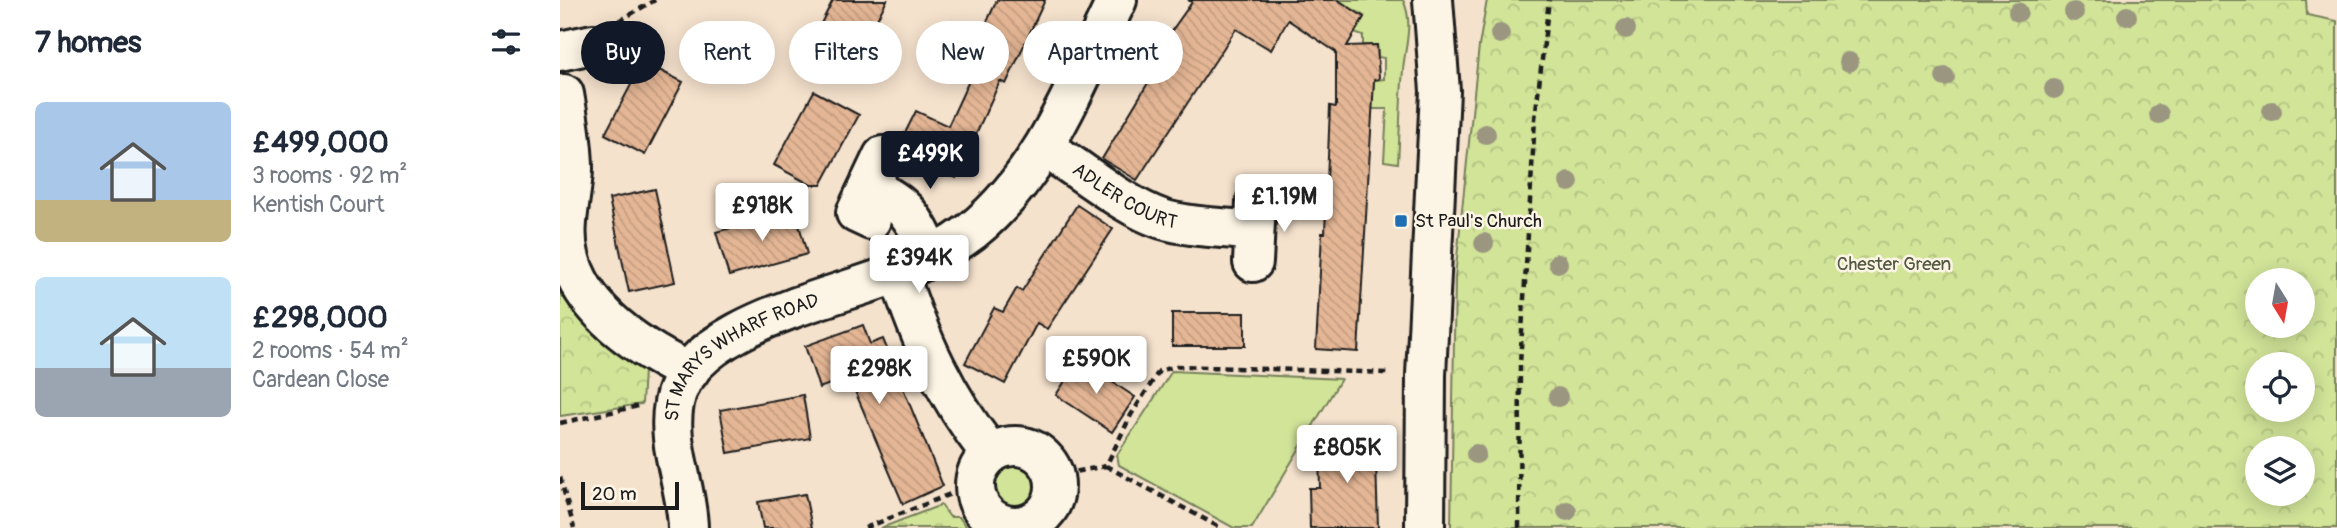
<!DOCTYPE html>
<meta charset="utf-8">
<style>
body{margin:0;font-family:Pangolin,sans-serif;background:#f2f2f3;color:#1f2937;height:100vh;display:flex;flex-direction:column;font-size:26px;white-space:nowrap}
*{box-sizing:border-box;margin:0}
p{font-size:23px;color:#747a83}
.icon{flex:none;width:38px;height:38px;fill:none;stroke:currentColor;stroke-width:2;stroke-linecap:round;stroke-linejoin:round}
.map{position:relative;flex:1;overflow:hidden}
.side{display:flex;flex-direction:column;background:#fff;width:560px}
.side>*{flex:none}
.hud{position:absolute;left:21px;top:21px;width:665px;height:63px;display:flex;gap:14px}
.needle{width:46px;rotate:169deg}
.buttons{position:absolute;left:1685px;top:268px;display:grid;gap:14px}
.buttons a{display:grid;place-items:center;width:70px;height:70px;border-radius:50%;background:#fff;box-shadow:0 4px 18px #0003;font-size:35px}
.scale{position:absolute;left:21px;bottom:18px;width:98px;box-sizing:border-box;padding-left:7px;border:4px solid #1c1c1c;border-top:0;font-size:19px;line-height:24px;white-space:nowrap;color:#1c1c1c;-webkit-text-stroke:5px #fcf5e5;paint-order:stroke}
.price{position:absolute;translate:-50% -60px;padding:0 16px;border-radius:7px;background:#fff;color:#222;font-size:23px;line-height:46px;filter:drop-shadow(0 2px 4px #0008)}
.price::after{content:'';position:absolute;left:50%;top:42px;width:21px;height:16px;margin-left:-10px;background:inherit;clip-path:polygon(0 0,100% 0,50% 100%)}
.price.on{background:#111827;color:#fff}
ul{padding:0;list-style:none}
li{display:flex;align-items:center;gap:21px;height:175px;padding:0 35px}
li span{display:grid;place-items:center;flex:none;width:196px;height:140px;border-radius:10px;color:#555}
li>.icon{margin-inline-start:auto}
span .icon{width:84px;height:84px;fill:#fffc;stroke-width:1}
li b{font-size:30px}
h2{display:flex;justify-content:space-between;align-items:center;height:84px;padding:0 35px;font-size:30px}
.tag{padding:0 24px;border-radius:32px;background:#fff;box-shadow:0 4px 18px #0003;font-size:24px;line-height:63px}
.tag.on{background:#111827;color:#fff}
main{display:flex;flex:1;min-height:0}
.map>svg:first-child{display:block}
.green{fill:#d1e498;stroke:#76805a;stroke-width:2}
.park{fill:url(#park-crowns);stroke:#76805a;stroke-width:2;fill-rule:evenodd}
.building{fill:url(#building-back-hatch);stroke:#1c1c1c;stroke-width:2}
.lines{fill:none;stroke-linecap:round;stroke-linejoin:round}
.minor-casing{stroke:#1c1c1c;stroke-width:44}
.tertiary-casing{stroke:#1c1c1c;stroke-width:44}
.path{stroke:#1c1c1c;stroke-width:4.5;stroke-dasharray:7 5;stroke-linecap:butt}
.minor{stroke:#fcf5e5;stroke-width:38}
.tertiary{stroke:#fcf5e5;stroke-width:38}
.tree{fill:#9b9680}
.poi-dot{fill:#1f6fb2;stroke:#fcf5e5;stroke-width:2.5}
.labels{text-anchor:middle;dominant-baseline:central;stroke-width:5;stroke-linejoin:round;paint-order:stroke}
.street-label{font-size:19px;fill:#1c1c1c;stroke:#fcf5e5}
.poi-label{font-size:19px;fill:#1c1c1c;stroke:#fcf5e5;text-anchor:start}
.park-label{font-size:19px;fill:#525841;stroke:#fcf5e5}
</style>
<main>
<section class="side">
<h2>7 homes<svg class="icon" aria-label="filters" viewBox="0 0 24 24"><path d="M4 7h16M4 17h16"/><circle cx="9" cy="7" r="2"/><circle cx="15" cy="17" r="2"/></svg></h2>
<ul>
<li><span style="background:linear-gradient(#a9c7e8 70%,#c2b280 0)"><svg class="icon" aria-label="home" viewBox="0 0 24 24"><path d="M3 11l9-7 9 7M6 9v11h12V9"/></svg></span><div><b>£499,000</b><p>3 rooms · 92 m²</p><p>Kentish Court</p></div></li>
<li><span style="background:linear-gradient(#bfe0f5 65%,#9aa5b1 0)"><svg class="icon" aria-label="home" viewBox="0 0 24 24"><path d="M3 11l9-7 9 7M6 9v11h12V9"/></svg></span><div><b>£298,000</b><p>2 rooms · 54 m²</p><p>Cardean Close</p></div></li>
</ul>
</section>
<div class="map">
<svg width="1777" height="528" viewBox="0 0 1777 528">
<defs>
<pattern id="park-crowns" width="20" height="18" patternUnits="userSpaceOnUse" patternTransform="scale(1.75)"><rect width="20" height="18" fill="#d1e498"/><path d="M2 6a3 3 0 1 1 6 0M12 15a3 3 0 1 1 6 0" fill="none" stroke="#b3c382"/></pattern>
<pattern id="building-back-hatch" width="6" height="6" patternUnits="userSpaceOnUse" patternTransform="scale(1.75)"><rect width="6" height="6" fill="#e4b695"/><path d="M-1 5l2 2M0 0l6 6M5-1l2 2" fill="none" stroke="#c39c80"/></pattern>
</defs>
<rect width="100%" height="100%" fill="#f5e2cd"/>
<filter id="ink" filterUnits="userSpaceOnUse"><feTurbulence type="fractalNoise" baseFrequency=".0143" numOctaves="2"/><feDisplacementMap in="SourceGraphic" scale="14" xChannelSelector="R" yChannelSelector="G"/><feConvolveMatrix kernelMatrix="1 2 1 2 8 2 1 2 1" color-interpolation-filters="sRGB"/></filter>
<g filter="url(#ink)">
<!-- green -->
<path class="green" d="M 778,0 L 843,0 C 854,23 845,46 843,70 C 840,101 840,132 838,163 L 824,161 L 827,109 L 812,109 L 814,80 L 824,79 L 824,58 L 818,57 L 817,45 L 803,45 L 803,36 L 794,33 L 804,16 Z
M 612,371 L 781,379 L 692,528 L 674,528 L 559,465 L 557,455 Z
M430 487a25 25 0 1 1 50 0a25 25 0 1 1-50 0Z"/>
<!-- park -->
<path class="park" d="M 927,0 L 1746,0 L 1747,15 L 1777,21 L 1777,528 L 891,528 L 895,277 L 919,46 ZM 1743,280 L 1743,326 L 1698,326 L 1698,280 ZM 1743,364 L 1743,410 L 1698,410 L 1698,364 ZM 1743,448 L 1743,494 L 1698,494 L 1698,448 Z
M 0,273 L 78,360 L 84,371 L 82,404 L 0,416 Z
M 381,505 L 390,517 L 399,517 L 407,528 L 321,528 Z"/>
<!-- building -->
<path class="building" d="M 273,0 L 327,0 L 297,58 L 254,37 Z
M 437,0 L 485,0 L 446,84 L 440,81 L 396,178 L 345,153 L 340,143 L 356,111 L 388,126 L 413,72 L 405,69 Z
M 628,0 L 778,0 L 804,17 L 787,46 L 817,45 L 819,79 L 814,80 L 813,98 L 798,352 L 756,349 L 762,233 L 765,233 L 770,106 L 776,107 L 776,52 L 728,20 L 711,50 L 676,29 L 577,180 L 542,159 L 614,40 L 608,36 L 632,2 Z
M 83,62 L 123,82 L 85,155 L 45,134 Z
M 254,91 L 299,115 L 261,185 L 251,185 L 214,165 Z
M 95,189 L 115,282 L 69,292 L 49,199 Z
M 517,205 L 553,229 L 487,329 L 477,323 L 445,384 L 405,363 L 434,308 L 443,312 L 457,288 L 462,291 Z
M 235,210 L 247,254 L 169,276 L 156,232 Z
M 612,313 L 685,313 L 685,346 L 612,346 Z
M 303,325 L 310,344 L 323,339 L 383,486 L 343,504 L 295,391 L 292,392 L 287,378 L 259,388 L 245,346 Z
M 519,360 L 575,397 L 552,432 L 496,395 Z
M 243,395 L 250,438 L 168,453 L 160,410 Z
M 815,427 L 818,528 L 750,528 L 749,488 L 760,488 L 759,456 L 773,455 L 773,447 L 787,447 L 786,428 Z
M 245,494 L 252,528 L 203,528 L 198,502 Z"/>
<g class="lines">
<defs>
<g id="minor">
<path d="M 0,51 L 33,44"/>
<path d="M 4,94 C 8,118 13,144 13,169 C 12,198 2,226 9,255 C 22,312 81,349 129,372"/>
<path id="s1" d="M 485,148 C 522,170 563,206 602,219 C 631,228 664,227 694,231"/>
<path d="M 310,188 C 347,203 355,220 371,255"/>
<path d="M 311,220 L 296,213 L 323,156"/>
<path d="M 693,262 L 696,202"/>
<path d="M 338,272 C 361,342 385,395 430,453"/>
<circle cx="455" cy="486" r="40"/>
<path id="s2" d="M 128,528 C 127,485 106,446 114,403 C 128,324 278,298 339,272 C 363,262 391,247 412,231 C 485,172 517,81 557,0"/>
</g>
<path id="tertiary" d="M 865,528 L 866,375 L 880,91 L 873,0"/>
</defs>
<!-- minor casing -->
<use href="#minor" class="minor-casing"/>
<!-- tertiary casing -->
<use href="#tertiary" class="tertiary-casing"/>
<!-- path -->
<path class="path" d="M 59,21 L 95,0
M 0,423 L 79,406
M 546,466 L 661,528
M 493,476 L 546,466 L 571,415 L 599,371 L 617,366 L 830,373
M 0,477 L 14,528
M 305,528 L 413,485
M 959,528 L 960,364 L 975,119 L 989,0"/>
<!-- minor -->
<use href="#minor" class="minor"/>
<!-- tertiary -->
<use href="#tertiary" class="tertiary"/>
</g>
<!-- trees -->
<g class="tree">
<circle cx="1458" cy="12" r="10"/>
<circle cx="1514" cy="12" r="10"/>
<circle cx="1567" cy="16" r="10"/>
<circle cx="1066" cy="29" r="10"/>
<circle cx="940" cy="34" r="10"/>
<circle cx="1289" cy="62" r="10"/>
<circle cx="1385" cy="77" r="10"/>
<circle cx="1494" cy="89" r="10"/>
<circle cx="1712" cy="111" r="10"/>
<circle cx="1599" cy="114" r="10"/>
<circle cx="926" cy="134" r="10"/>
<circle cx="1009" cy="182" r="10"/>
<circle cx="924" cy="243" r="10"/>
<circle cx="998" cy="263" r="10"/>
<circle cx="998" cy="397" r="10"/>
<circle cx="916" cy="454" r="10"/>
<circle cx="1007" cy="511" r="10"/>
</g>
</g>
<!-- markers -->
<rect class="poi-dot" x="834" y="214" width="14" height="14" rx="3.5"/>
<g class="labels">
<!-- street labels -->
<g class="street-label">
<text stroke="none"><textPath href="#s1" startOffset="94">ADLER COURT</textPath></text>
<text stroke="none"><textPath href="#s2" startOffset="210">ST MARYS WHARF ROAD</textPath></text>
</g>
<!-- poi labels -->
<g class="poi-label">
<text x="855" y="221">St Paul's Church</text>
</g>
<!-- park labels -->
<g class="park-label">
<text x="1334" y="264">Chester Green</text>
</g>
</g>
</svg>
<div class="buttons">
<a><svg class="needle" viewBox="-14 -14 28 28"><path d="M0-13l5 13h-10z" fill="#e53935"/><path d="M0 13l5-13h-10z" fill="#747a83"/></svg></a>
<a><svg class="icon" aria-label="locate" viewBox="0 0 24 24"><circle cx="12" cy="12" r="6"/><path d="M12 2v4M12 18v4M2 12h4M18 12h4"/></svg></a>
<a><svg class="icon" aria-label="layers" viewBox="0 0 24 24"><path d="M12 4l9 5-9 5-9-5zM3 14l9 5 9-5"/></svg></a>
</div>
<div class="scale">20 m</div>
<b class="price on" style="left:370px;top:191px">£499K</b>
<b class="price" style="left:724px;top:234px">£1.19M</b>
<b class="price" style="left:202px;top:243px">£918K</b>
<b class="price" style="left:359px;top:295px">£394K</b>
<b class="price" style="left:536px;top:396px">£590K</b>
<b class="price" style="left:319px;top:406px">£298K</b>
<b class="price" style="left:787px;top:485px">£805K</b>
<div class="hud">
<a class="tag on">Buy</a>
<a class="tag">Rent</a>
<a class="tag">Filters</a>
<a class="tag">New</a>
<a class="tag">Apartment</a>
</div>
</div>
</main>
